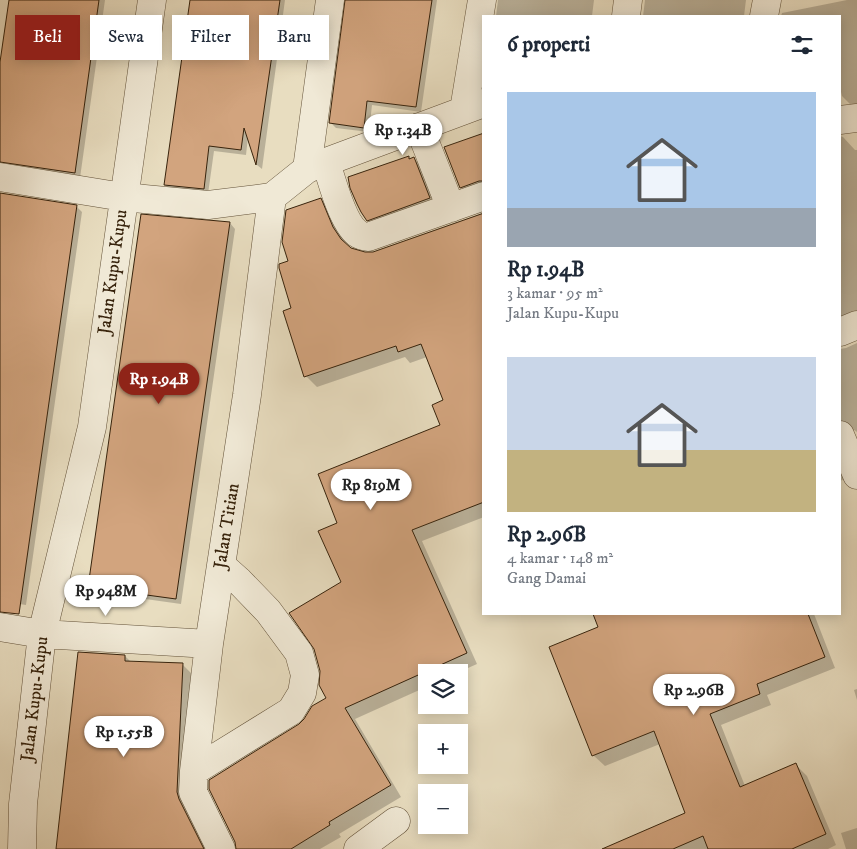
<!DOCTYPE html>
<html lang="id">
<meta charset="utf-8">
<style>
body{margin:0;font-family:"IM FELL DW Pica",serif;background:#f6f6f7;color:#1f2937;height:100vh;display:flex;flex-direction:column;font-size:19px;white-space:nowrap}
*{box-sizing:border-box;margin:0}
p{font-size:16px;color:#747a83}
.icon{flex:none;width:28px;height:28px;fill:none;stroke:currentColor;stroke-width:2;stroke-linecap:round;stroke-linejoin:round}
.map{position:relative;flex:1;overflow:hidden}
.details{position:absolute;left:482px;top:15px;width:359px;height:600px;display:flex;flex-direction:column;background:#fff;border-radius:0px;box-shadow:0 2px 12px #0003}
.details>*{flex:none}
.hud{position:absolute;left:15px;top:15px;width:392px;height:45px;display:flex;gap:10px}
.tools{position:absolute;left:418px;top:664px;display:grid;gap:10px}
.tools a{display:grid;place-items:center;width:50px;height:50px;border-radius:0px;background:#fff;box-shadow:0 2px 12px #0003;font-size:25px}
.price{position:absolute;translate:-50% -42px;padding:0 11px;border-radius:18px;background:#fff;color:#222;font-size:16px;line-height:32px;filter:drop-shadow(0 1px 2px #0008)}
.price::after{content:'';position:absolute;left:50%;top:30px;width:15px;height:11px;margin-left:-8px;background:inherit;clip-path:polygon(0 0,100% 0,50% 100%)}
.price.on{background:#8f2418;color:#fff}
ul{padding:0;list-style:none}
li{display:grid;align-content:center;gap:10px;height:265px;padding:0 25px}
li span{display:grid;place-items:center;height:155px;border-radius:0px;color:#555}
li>.icon{margin-inline-start:auto}
span .icon{width:90px;height:90px;fill:#fffc;stroke-width:1}
li b{font-size:21px}
h2{display:flex;justify-content:space-between;align-items:center;height:60px;padding:0 25px;font-size:21px}
.pill{padding:0 18px;border-radius:0px;background:#fff;box-shadow:0 2px 12px #0003;font-size:18px;line-height:45px}
.pill.on{background:#8f2418;color:#fff}
.map>svg:first-child{display:block}
.shadow{fill:#0003}
.building{fill:#d2a47e;stroke:#37230c}
.lines{fill:none;stroke-linecap:round;stroke-linejoin:round}
.minor-casing{stroke:#635239;stroke-width:29}
.minor{stroke:#f0e9d6;stroke-width:28}
.labels{text-anchor:middle;dominant-baseline:central;stroke-width:5;stroke-linejoin:round;paint-order:stroke}
.street-label{font-size:18px;fill:#37230c;stroke:#f0e9d6}
</style>
<div class="map">
<svg width="857" height="849" viewBox="0 0 857 849">
<rect width="100%" height="100%" fill="#e8ddc0"/>
<filter id="stains"><feTurbulence type="fractalNoise" baseFrequency=".004" numOctaves="4"/><feColorMatrix values="0 0 0 0 .2 0 0 0 0 .09 0 0 0 0 .02 0 0 0 .5 -.17"/></filter>
<radialGradient id="worn" r=".72"><stop offset=".6" stop-color="#630" stop-opacity="0"/><stop offset="1" stop-color="#630" stop-opacity=".3"/></radialGradient>
<!-- shadow -->
<path class="shadow" d="M 10,0 L 105,0 L 80,178 L 0,168 L 0,72 Z
M 191,0 L 285,0 L 262,169 L 257,165 L 248,137 L 246,155 L 214,151 L 208,194 L 170,190 L 165,185 Z
M 346,0 L 437,0 L 421,112 L 372,105 L 369,132 L 336,128 L 330,122 Z
M 498,0 L 594,0 L 592,16 L 496,16 Z
M 645,0 L 746,0 L 744,16 L 643,16 Z
M 847,0 L 857,0 L 857,106 L 853,107 L 842,96 L 840,88 L 840,16 L 781,16 L 782,13 Z
M 484,135 L 484,194 L 472,198 L 461,187 Z
M 840,136 L 843,137 L 855,150 L 857,150 L 857,324 L 840,333 Z
M 409,158 L 411,160 L 414,159 L 425,169 L 440,209 L 379,231 L 368,220 Z
M 0,194 L 77,207 L 82,212 L 26,605 L 0,601 Z
M 320,199 L 332,210 L 344,239 L 349,248 L 365,254 L 373,253 L 484,214 L 484,517 L 422,541 L 477,664 L 459,672 L 426,672 L 426,687 L 355,719 L 401,797 L 339,834 L 341,837 L 320,849 L 238,849 L 300,725 L 328,698 L 343,583 L 338,523 L 442,426 L 444,401 L 427,357 L 410,363 L 405,357 L 317,387 L 306,376 L 293,308 L 290,262 Z
M 230,223 L 235,229 L 181,604 L 95,592 L 89,586 Z
M 857,343 L 857,432 L 854,430 L 845,432 L 840,436 L 840,349 L 846,348 Z
M 840,462 L 847,478 L 840,481 Z
M 594,614 L 814,614 L 835,668 L 767,695 L 771,705 L 721,725 L 745,786 L 796,765 L 807,776 L 836,845 L 828,849 L 636,849 L 687,814 L 660,744 L 605,766 L 593,755 L 599,628 Z
M 125,656 L 131,662 L 183,665 L 194,676 L 208,849 L 66,849 Z
M 857,689 L 857,700 L 854,690 Z
M 857,828 L 857,849 L 846,849 L 841,833 Z"/>
<!-- building -->
<path class="building" d="M 9,0 L 99,0 L 75,173 L 0,162 L 0,62 Z
M 190,0 L 280,0 L 256,165 L 244,128 L 241,150 L 209,146 L 204,189 L 164,185 Z
M 345,0 L 432,0 L 416,107 L 367,101 L 364,128 L 329,123 Z
M 484,133 L 484,181 L 479,181 L 460,188 L 444,147 Z
M 409,156 L 409,159 L 414,157 L 430,198 L 367,221 L 361,212 L 357,204 L 350,188 L 348,177 Z
M 0,193 L 77,205 L 19,614 L 0,612 Z
M 321,198 L 333,227 L 341,239 L 351,248 L 365,252 L 373,252 L 484,213 L 484,502 L 412,530 L 467,653 L 345,708 L 391,785 L 329,822 L 330,825 L 291,849 L 236,849 L 235,842 L 209,789 L 209,780 L 299,724 L 304,719 L 312,706 L 326,698 L 319,685 L 320,671 L 314,649 L 289,613 L 341,582 L 318,531 L 337,523 L 318,474 L 440,425 L 432,405 L 443,400 L 421,344 L 398,352 L 396,346 L 304,377 L 283,311 L 291,308 L 279,268 L 279,264 L 288,261 L 282,242 L 286,210 Z
M 141,214 L 230,222 L 176,599 L 88,587 Z
M 593,614 L 808,614 L 825,657 L 757,684 L 760,694 L 710,714 L 740,787 L 796,763 L 826,834 L 792,849 L 708,849 L 703,836 L 673,849 L 602,849 L 685,813 L 654,731 L 592,756 L 549,647 L 598,627 Z
M 78,652 L 125,655 L 125,661 L 183,663 L 177,792 L 179,799 L 204,849 L 56,849 Z"/>
<g class="lines">
<defs>
<path id="minor" d="M 626,16 L 628,0
M 764,16 L 767,0
M 464,110 L 482,0
M 840,120 L 857,118
M 419,127 L 451,208
M 326,162 C 331,179 343,223 357,233 C 360,236 364,236 368,237 L 484,196
M 307,169 L 330,0
M 0,177 L 123,197 L 208,205 L 272,197 L 307,169 L 484,103
M 840,332 L 857,325
M 840,435 L 857,475
M 0,627 L 42,634 L 209,644
M 194,771 L 291,711 L 302,693 L 305,675 L 299,653 L 268,611 L 239,581 L 221,565
M 22,849 L 23,804 L 42,634 L 92,427 L 152,0
M 221,849 L 193,792 L 194,771 L 209,644 L 247,395 L 272,197
M 358,849 L 396,821"/>
</defs>
<!-- minor casing -->
<use href="#minor" class="minor-casing"/>
<!-- minor -->
<use href="#minor" class="minor"/>
</g>
<g class="labels">
<!-- street labels -->
<g class="street-label">
<text transform="translate(113 272) rotate(-82)">Jalan Kupu-Kupu</text>
<text transform="translate(227 526) rotate(-81)">Jalan Titian</text>
<text transform="translate(35 699) rotate(-83)">Jalan Kupu-Kupu</text>
</g>
</g>
<rect width="100%" height="100%" filter="url(#stains)"/>
<rect width="100%" height="100%" fill="url(#worn)"/>
</svg>
<div class="tools">
<a><svg class="icon" aria-label="layers" viewBox="0 0 24 24"><path d="M12 4l9 5-9 5-9-5zM3 14l9 5 9-5"/></svg></a>
<a>+</a>
<a>−</a>
</div>
<b class="price" style="left:403px;top:156px">Rp 1.34B</b>
<b class="price on" style="left:159px;top:405px">Rp 1.94B</b>
<b class="price" style="left:371px;top:511px">Rp 819M</b>
<b class="price" style="left:106px;top:617px">Rp 948M</b>
<b class="price" style="left:694px;top:716px">Rp 2.96B</b>
<b class="price" style="left:124px;top:758px">Rp 1.55B</b>
<div class="hud">
<a class="pill on">Beli</a>
<a class="pill">Sewa</a>
<a class="pill">Filter</a>
<a class="pill">Baru</a>
</div>
<section class="details">
<h2>6 properti<svg class="icon" aria-label="filters" viewBox="0 0 24 24"><path d="M4 7h16M4 17h16"/><circle cx="9" cy="7" r="2"/><circle cx="15" cy="17" r="2"/></svg></h2>
<ul>
<li><span style="background:linear-gradient(#a9c7e8 75%,#9aa5b1 0)"><svg class="icon" aria-label="home" viewBox="0 0 24 24"><path d="M3 11l9-7 9 7M6 9v11h12V9"/></svg></span><div><b>Rp 1.94B</b><p>3 kamar · 95 m²</p><p>Jalan Kupu-Kupu</p></div></li>
<li><span style="background:linear-gradient(#c9d6e8 60%,#c2b280 0)"><svg class="icon" aria-label="home" viewBox="0 0 24 24"><path d="M3 11l9-7 9 7M6 9v11h12V9"/></svg></span><div><b>Rp 2.96B</b><p>4 kamar · 148 m²</p><p>Gang Damai</p></div></li>
</ul>
</section>
</div>
